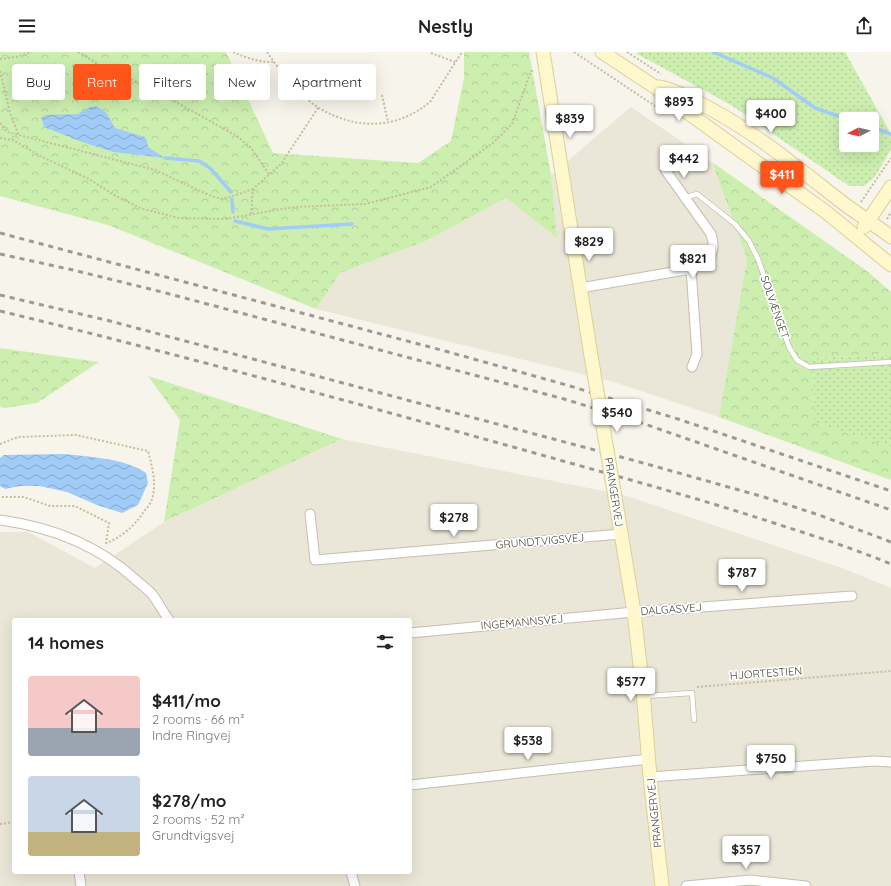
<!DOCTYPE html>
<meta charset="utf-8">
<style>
body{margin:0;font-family:Quicksand,sans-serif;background:#f6f6f6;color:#222;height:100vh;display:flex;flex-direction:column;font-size:15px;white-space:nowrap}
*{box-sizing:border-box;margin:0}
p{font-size:13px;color:#767676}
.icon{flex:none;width:22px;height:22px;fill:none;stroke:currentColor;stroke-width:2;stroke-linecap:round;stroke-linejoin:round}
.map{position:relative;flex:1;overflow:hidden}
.sheet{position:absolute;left:12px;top:566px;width:400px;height:256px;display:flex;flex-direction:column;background:#fff;border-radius:4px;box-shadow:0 4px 16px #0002}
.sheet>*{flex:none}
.top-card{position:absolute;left:12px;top:12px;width:400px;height:36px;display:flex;gap:8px}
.needle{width:26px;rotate:263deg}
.buttons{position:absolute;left:839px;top:60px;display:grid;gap:8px}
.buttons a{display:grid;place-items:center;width:40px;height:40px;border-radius:4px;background:#fff;box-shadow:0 4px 16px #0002;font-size:20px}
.price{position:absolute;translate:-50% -34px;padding:0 9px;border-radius:4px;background:#fff;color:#222;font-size:13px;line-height:26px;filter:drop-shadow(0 1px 2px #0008)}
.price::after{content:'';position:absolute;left:50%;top:24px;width:12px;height:9px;margin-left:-6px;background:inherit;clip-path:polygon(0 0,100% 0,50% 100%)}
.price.on{background:#ff541a;color:#fff}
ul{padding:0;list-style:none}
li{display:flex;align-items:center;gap:12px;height:100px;padding:0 16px}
li span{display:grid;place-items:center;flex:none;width:112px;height:80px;border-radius:4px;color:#555}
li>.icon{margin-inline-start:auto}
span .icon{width:48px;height:48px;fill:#fffc;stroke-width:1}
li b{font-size:17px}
h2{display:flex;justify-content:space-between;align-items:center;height:48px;padding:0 16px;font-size:17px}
.pill{padding:0 14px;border-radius:4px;background:#fff;box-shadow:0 4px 16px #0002;font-size:14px;line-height:36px}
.pill.on{background:#ff541a;color:#fff}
header{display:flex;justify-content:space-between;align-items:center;height:52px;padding:0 16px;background:#fff;font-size:18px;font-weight:700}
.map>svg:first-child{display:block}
.residential{fill:#ebe7d8;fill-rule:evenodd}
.grass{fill:url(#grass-dots);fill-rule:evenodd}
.forest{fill:url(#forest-crowns)}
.water{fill:url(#water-waves)}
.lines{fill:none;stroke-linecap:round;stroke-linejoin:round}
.stream{stroke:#a2ccf8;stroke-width:3.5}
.lane-casing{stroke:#c4beac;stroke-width:6}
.street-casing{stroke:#c4beac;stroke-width:11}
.secondary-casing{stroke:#dbd096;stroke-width:15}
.path{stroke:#c7bc9c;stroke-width:2;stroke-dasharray:2 2;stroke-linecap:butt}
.lane{stroke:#fff;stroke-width:4.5}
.street{stroke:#fff;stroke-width:9}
.secondary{stroke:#fff8cd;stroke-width:13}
.rail{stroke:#9a9a9a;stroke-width:3;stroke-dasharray:5 5;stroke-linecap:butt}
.secondary-bridge-casing{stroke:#dbd096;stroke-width:15;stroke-linecap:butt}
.secondary-bridge{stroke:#fff8cd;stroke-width:13}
.labels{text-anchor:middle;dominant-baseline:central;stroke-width:3.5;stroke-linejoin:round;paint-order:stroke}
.street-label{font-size:11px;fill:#4c4637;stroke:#fff}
</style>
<header><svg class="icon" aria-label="menu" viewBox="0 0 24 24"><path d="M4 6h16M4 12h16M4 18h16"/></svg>Nestly<svg class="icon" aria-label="share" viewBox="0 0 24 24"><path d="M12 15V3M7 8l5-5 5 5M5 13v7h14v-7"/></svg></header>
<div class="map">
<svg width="891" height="834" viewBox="0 0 891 834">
<defs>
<pattern id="grass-dots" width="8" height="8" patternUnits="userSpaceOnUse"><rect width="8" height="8" fill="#ccefb0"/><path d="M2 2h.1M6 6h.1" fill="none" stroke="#b1ce98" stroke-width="1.8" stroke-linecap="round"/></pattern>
<pattern id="forest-crowns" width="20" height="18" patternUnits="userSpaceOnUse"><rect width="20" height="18" fill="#ccefb0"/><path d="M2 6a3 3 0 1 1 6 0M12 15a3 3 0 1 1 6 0" fill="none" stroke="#b1ce98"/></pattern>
<pattern id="water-waves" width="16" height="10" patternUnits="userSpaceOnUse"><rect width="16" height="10" fill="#a2ccf8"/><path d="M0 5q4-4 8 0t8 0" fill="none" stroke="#86a7ca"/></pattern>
</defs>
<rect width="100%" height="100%" fill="#f7f4eb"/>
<!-- residential -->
<path class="residential" d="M 631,55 L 712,110 L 747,207 L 719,365 L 614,330 L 316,257 L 340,221 L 426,189 L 506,146 L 556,185 L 551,123 Z
M 342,387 L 624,443 L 842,516 L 891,536 L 891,834 L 0,834 L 0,480 L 28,480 L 95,516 L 164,470 ZM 14,568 L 410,568 L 410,820 L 14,820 Z"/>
<!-- grass -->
<path class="grass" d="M 638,0 L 845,0 L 891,82 L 891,97 L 875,125 L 864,134 L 849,134 L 731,53 L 637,2 ZM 846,67 L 872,67 L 872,93 L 846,93 Z
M 891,302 L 891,395 L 814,370 L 813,306 Z"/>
<!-- forest -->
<path class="forest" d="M 0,0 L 226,0 L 273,101 L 418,111 L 451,89 L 464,26 L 464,0 L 529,0 L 551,123 L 557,186 L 506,146 L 426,189 L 340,221 L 316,257 L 108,173 L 0,144 Z
M 712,110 L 867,219 L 891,240 L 891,302 L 813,306 L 814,370 L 891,395 L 891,428 L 719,365 L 747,207 Z
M 0,296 L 99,310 L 37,351 L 5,356 L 0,355 Z
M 148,324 L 342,387 L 164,470 L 180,368 Z"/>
<!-- water -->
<path class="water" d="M 96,54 L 106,60 L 115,76 L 145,85 L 147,89 L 148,95 L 165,106 L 113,100 L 82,90 L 44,75 L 41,66 L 45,63 L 78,62 L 90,55 Z
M 64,402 C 90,405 125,406 146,421 L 148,431 L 138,453 L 122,461 L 97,453 L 67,440 L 40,434 L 20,434 L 5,437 L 0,434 L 0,406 L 4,403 Z"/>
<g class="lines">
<!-- stream -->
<path class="stream" d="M 713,0 L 773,26 L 815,56 L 847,67
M 872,75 L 891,82
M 165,106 L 199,109 L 210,116 L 231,140
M 232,147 L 233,160
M 235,169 L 268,177 L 352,172"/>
<defs>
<path id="lane" d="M 685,146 L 697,142 L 735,172 L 749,189 L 758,207 L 789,295 L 797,308 L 809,315 L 891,310
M 645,644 L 692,641 L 694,668"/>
<path id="street" d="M 691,217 L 697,302 L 692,315
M 580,236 L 691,217 C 708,208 718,203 711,182 L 666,119
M 310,462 L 315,508 L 621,482
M 0,468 C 51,475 98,493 136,528 C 141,532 147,537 152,542 C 158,550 163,560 169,568
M 410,581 L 634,560 L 852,544
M 650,725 L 874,709 L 891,710
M 410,733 L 649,707
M 79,820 L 81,834
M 351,820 L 355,834
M 686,834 L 750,828 L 806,834"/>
<path id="secondary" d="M 543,0 L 591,304
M 602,0 L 655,35 L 680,55 L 826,160 L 891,213
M 659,35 C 672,37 682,43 693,48 C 746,73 793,112 839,148 C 856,161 874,172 891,185
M 864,175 L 891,135
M 618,463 L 634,560 L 643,639 L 650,725 L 662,834"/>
</defs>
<!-- lane casing -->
<use href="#lane" class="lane-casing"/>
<!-- street casing -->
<use href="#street" class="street-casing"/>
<!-- secondary casing -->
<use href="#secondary" class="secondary-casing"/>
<!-- path -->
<path class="path" d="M 78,0 L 108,18 L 145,33 L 237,84 L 251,96 L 269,122
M 233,0 C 247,6 258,10 273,10
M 267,0 C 279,18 301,45 319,56 C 356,78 396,78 430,50 L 462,0
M 574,0 L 667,62
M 627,0 L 661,22
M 431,1 L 455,10
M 0,7 L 16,5 L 32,0
M 0,19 L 10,61 L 19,84
M 382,43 L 388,70
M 0,71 L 7,80 L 155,118 L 209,143 L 221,147 L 239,142 L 253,137
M 0,86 L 13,88 L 40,104 L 89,127 L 114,143 L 140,156 L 178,166 L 225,167 L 294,155 L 365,152 L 431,135 L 493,91 L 512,72 L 531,19 L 533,19
M 861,150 L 891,106
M 251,162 L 253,137 L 281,112 L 318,56
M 887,167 L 891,160
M 0,392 L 18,385 L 76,383 L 148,399 C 152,414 157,431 152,447 C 151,451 148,455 145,458 C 136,472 123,485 106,491 L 109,471 L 75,454 L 50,454 L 24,445 L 0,445
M 697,635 L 891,619
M 0,772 L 14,770"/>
<!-- lane -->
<use href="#lane" class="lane"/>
<!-- street -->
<use href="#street" class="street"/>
<!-- secondary -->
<use href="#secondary" class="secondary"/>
<!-- rail -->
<path class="rail" d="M 0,181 L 445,299 L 570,334 L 678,367 L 891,439
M 0,202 L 73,218 L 162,240 L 564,347 L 636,369 L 891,458
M 0,243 L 110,269 L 636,409 L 764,445 L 819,463 L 891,490
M 0,259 C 178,302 355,351 531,400 C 616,424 702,447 786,475 C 821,486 857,498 891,512"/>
<defs>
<path id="secondary-bridge" d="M 591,304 L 618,463"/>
</defs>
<!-- secondary-bridge casing -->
<use href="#secondary-bridge" class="secondary-bridge-casing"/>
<!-- secondary-bridge -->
<use href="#secondary-bridge" class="secondary-bridge"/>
</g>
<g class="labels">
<!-- street labels -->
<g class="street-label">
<text transform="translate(775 255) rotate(71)">SOLVÆNGET</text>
<text transform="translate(614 440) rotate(81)">PRANGERVEJ</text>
<text transform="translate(540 489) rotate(-5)">GRUNDTVIGSVEJ</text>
<text transform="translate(671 557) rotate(-4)">DALGASVEJ</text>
<text transform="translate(522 570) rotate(-5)">INGEMANNSVEJ</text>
<text transform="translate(766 621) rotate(-4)">HJORTESTIEN</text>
<text transform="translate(654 761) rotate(-96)">PRANGERVEJ</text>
</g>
</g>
</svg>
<div class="buttons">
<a><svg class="needle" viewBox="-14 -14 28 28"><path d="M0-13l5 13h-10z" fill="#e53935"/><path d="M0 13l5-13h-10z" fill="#767676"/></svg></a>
</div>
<b class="price" style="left:679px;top:70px">$893</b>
<b class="price" style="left:771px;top:82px">$400</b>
<b class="price" style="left:570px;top:87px">$839</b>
<b class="price" style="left:684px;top:127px">$442</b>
<b class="price on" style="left:782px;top:143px">$411</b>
<b class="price" style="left:589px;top:210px">$829</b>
<b class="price" style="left:693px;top:227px">$821</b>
<b class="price" style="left:617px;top:381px">$540</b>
<b class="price" style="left:454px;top:486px">$278</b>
<b class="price" style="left:742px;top:541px">$787</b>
<b class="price" style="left:631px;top:650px">$577</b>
<b class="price" style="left:528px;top:709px">$538</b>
<b class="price" style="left:771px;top:727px">$750</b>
<b class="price" style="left:746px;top:818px">$357</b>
<div class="top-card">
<a class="pill">Buy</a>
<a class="pill on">Rent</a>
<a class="pill">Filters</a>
<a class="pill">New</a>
<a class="pill">Apartment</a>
</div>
<section class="sheet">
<h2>14 homes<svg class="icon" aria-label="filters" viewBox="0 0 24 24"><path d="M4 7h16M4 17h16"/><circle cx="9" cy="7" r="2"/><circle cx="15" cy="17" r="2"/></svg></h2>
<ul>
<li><span style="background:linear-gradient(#f6c9c9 65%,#9aa5b1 0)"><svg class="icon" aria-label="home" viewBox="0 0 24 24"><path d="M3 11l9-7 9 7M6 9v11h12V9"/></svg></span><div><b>$411/mo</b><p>2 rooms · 66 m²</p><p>Indre Ringvej</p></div></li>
<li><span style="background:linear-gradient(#c9d6e8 70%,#c2b280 0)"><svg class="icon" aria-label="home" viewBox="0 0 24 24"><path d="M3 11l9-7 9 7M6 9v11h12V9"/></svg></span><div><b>$278/mo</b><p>2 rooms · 52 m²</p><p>Grundtvigsvej</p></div></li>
</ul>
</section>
</div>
